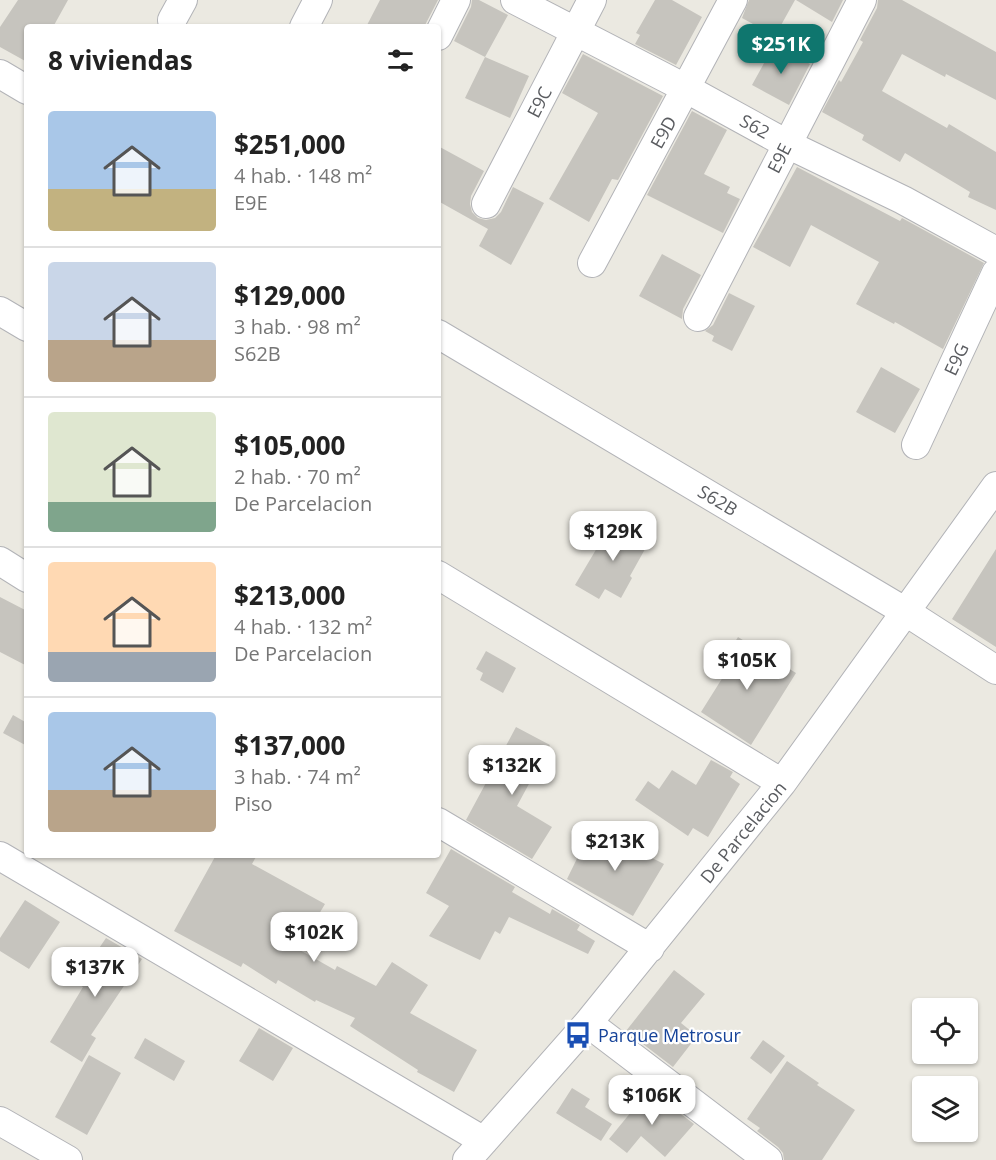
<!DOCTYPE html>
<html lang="es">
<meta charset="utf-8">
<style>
body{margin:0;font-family:"Open Sans",sans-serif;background:#f6f6f6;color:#222;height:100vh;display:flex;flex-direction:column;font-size:22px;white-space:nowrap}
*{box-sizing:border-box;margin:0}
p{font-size:20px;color:#767676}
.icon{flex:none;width:33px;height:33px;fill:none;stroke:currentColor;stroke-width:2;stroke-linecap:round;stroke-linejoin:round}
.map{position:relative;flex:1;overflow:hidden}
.drawer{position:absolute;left:24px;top:24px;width:417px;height:834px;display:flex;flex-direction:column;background:#fff;border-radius:6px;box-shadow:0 2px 4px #0004}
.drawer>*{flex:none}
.buttons{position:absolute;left:912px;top:998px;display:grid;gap:12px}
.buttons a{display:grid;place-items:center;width:66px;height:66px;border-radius:6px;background:#fff;box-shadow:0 2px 4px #0004;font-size:30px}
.price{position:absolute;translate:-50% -51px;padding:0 14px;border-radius:12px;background:#fff;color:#222;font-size:20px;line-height:39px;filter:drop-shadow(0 2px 3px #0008)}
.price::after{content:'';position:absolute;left:50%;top:36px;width:18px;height:14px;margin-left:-9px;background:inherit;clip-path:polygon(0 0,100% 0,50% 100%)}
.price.on{background:#0f766e;color:#fff}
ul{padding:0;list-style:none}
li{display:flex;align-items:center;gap:18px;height:150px;padding:0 24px}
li+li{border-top:2px solid #e0e0e0}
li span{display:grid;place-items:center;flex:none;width:168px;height:120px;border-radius:6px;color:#555}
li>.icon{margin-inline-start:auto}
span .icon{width:72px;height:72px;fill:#fffc;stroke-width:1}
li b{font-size:26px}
h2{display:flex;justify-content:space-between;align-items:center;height:72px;padding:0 24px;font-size:26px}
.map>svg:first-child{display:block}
.building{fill:#c6c4be}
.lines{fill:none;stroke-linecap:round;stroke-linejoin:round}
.street-casing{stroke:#b2b3b7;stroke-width:30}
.street{stroke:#fff;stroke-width:28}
.labels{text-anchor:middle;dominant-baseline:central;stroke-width:4.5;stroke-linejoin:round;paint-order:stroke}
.street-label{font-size:18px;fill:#5a5c60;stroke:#fff}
.transit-label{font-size:18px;fill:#164399;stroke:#fff;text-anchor:start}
</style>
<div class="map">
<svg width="996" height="1160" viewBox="0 0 996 1160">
<rect width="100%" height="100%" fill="#ebe9e1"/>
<!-- building -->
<path class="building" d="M 18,0 L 68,0 L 53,27 L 27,27 L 27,62 L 0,47 L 0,27 Z
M 380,0 L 438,0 L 424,27 L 366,27 Z
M 472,0 L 479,0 L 508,15 L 485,57 L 454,41 L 471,7 Z
M 655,0 L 672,0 L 702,17 L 676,65 L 635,44 L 640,35 L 636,33 Z
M 749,0 L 795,0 L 775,36 L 742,18 Z
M 796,0 L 843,0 L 832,22 Z
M 878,0 L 902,0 L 996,52 L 996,100 L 946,74 L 945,77 L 902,54 L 882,91 L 947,128 L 949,124 L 996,152 L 996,210 L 968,197 L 970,192 L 905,153 L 900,162 L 862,140 L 864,135 L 822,112 L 839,80 L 841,82 L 863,42 L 860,40 L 877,8 Z
M 774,45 L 810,64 L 789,105 L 752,85 Z
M 583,54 L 663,96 L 618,180 L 612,179 L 589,222 L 549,199 L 598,113 L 562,93 Z
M 485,57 L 529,76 L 510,118 L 465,98 Z
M 692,111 L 727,130 L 704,174 L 730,187 L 727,193 L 740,199 L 723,233 L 647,195 Z
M 438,146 L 484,171 L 471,196 L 470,204 L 472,212 L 478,218 L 486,220 L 495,218 L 501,212 L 513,187 L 544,203 L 511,265 L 479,246 L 488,229 L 438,201 Z
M 797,167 L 900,221 L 902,218 L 984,263 L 943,349 L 895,322 L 894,324 L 856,304 L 879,262 L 811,225 L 790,267 L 753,247 Z
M 662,254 L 701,275 L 683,309 L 682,319 L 639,296 Z
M 729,293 L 755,306 L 732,351 L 712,341 L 714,336 L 705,331 L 713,325 Z
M 881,367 L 920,389 L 895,433 L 856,412 Z
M 613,521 L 649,542 L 630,576 L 632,578 L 621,598 L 605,589 L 599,599 L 575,585 Z
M 996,549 L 996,647 L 952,619 Z
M 0,597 L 27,611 L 27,666 L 0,652 Z
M 738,637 L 796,673 L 751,745 L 701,712 L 723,677 L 716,673 Z
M 486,651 L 516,668 L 503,693 L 480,680 L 483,673 L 476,669 Z
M 13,715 L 27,723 L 27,746 L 3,733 Z
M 516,727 L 550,745 L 517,806 L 552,827 L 532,859 L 466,820 Z
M 711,760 L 733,772 L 730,777 L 740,784 L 708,837 L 693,828 L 688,836 L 635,800 L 648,781 L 659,789 L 672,770 L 696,785 Z
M 592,828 L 664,864 L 633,916 L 567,879 Z
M 451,849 L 515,887 L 512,892 L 550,914 L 552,909 L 580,925 L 577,930 L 595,941 L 588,954 L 509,917 L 500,934 L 495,931 L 480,960 L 429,936 L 449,906 L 426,893 Z
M 216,855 L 257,855 L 252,864 L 325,904 L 298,949 L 335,970 L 337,966 L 376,986 L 392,962 L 428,985 L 410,1013 L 477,1050 L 454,1092 L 417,1072 L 418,1070 L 350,1026 L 355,1018 L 316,1000 L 315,1002 L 278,980 L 276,984 L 243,963 L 241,967 L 174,931 Z
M 25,900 L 60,922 L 29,969 L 0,951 L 0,938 Z
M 106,938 L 142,959 L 91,1035 L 96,1038 L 82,1062 L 50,1042 L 83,987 L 76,982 Z
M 674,970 L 705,994 L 681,1023 L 697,1036 L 673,1067 L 626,1031 Z
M 259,1028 L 293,1048 L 273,1081 L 239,1061 Z
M 145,1038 L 185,1061 L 174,1081 L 134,1058 Z
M 763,1040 L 785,1056 L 771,1074 L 750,1058 Z
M 89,1055 L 121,1073 L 87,1135 L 55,1117 Z
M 787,1061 L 819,1083 L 817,1085 L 855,1110 L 822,1160 L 784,1160 L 783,1153 L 778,1147 L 757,1131 L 760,1128 L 747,1119 Z
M 572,1088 L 590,1099 L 585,1107 L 612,1124 L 601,1141 L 556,1113 Z
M 649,1090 L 694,1124 L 665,1157 L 641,1136 L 627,1153 L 609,1139 Z"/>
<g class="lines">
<defs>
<path id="street" d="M 515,0 L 687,89 L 787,144 L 903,200 L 996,251
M 172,20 L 183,0
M 304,27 L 318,0
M 438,36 L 456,0
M 0,74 L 27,90
M 486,204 L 592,0
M 592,263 L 733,0
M 0,311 L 27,327
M 698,317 L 862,0
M 438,334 L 906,612 L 996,670
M 916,445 L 996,273
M 0,561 L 27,578
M 438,575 L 782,783
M 438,822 L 650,948
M 0,856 L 484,1141
M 588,1023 L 768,1160
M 0,1121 L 68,1160
M 467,1160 L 588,1023 L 782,783 L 996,486"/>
</defs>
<!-- street casing -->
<use href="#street" class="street-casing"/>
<!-- street -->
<use href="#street" class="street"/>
</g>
<!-- icons -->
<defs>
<symbol id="bus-bare" viewBox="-9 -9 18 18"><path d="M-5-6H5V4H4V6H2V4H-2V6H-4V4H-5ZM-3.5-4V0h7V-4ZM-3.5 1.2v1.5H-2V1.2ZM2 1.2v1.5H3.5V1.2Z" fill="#1a4fb4" stroke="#fff" stroke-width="2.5" paint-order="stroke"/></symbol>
</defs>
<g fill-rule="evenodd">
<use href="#bus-bare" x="559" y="1016" width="38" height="38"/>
</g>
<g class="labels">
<!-- street labels -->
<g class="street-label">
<text transform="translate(539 102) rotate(-63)">E9C</text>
<text transform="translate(755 126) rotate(29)">S62</text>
<text transform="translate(663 132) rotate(-61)">E9D</text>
<text transform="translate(779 158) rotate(-63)">E9E</text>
<text transform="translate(956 359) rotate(-65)">E9G</text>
<text transform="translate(718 500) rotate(31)">S62B</text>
<text transform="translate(743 832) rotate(-51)">De Parcelacion</text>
</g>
<!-- transit labels -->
<g class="transit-label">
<text x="598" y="1035">Parque Metrosur</text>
</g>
</g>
</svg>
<div class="buttons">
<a><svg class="icon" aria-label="locate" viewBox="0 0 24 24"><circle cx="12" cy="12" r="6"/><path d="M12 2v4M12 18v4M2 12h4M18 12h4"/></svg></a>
<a><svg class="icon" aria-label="layers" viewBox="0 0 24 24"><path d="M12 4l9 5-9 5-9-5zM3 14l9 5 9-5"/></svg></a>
</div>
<b class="price on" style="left:781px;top:75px">$251K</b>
<b class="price" style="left:613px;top:562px">$129K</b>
<b class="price" style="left:747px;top:691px">$105K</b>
<b class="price" style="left:512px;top:796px">$132K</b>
<b class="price" style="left:615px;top:872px">$213K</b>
<b class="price" style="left:314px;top:963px">$102K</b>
<b class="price" style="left:95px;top:998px">$137K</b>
<b class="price" style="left:652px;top:1126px">$106K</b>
<section class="drawer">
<h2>8 viviendas<svg class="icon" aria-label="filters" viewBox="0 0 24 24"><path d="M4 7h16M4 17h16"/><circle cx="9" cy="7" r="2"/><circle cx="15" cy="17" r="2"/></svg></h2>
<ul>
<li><span style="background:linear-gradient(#a9c7e8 65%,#c2b280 0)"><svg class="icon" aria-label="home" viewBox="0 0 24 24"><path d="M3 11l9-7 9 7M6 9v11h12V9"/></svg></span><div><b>$251,000</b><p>4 hab. · 148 m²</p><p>E9E</p></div></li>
<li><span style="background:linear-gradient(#c9d6e8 65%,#b9a48a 0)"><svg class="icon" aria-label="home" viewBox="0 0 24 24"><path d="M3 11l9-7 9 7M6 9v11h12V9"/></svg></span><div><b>$129,000</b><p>3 hab. · 98 m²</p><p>S62B</p></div></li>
<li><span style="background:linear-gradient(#dfe7d0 75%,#7fa58c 0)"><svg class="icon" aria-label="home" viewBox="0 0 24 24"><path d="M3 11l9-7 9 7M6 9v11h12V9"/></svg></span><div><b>$105,000</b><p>2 hab. · 70 m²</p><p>De Parcelacion</p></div></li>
<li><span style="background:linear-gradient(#ffd9b3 75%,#9aa5b1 0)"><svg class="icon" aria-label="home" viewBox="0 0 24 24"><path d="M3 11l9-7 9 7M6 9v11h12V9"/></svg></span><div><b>$213,000</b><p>4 hab. · 132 m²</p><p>De Parcelacion</p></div></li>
<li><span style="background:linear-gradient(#a9c7e8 65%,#b9a48a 0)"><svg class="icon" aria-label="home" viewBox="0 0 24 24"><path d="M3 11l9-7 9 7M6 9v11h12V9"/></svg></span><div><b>$137,000</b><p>3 hab. · 74 m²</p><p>Piso</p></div></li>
</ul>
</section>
</div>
